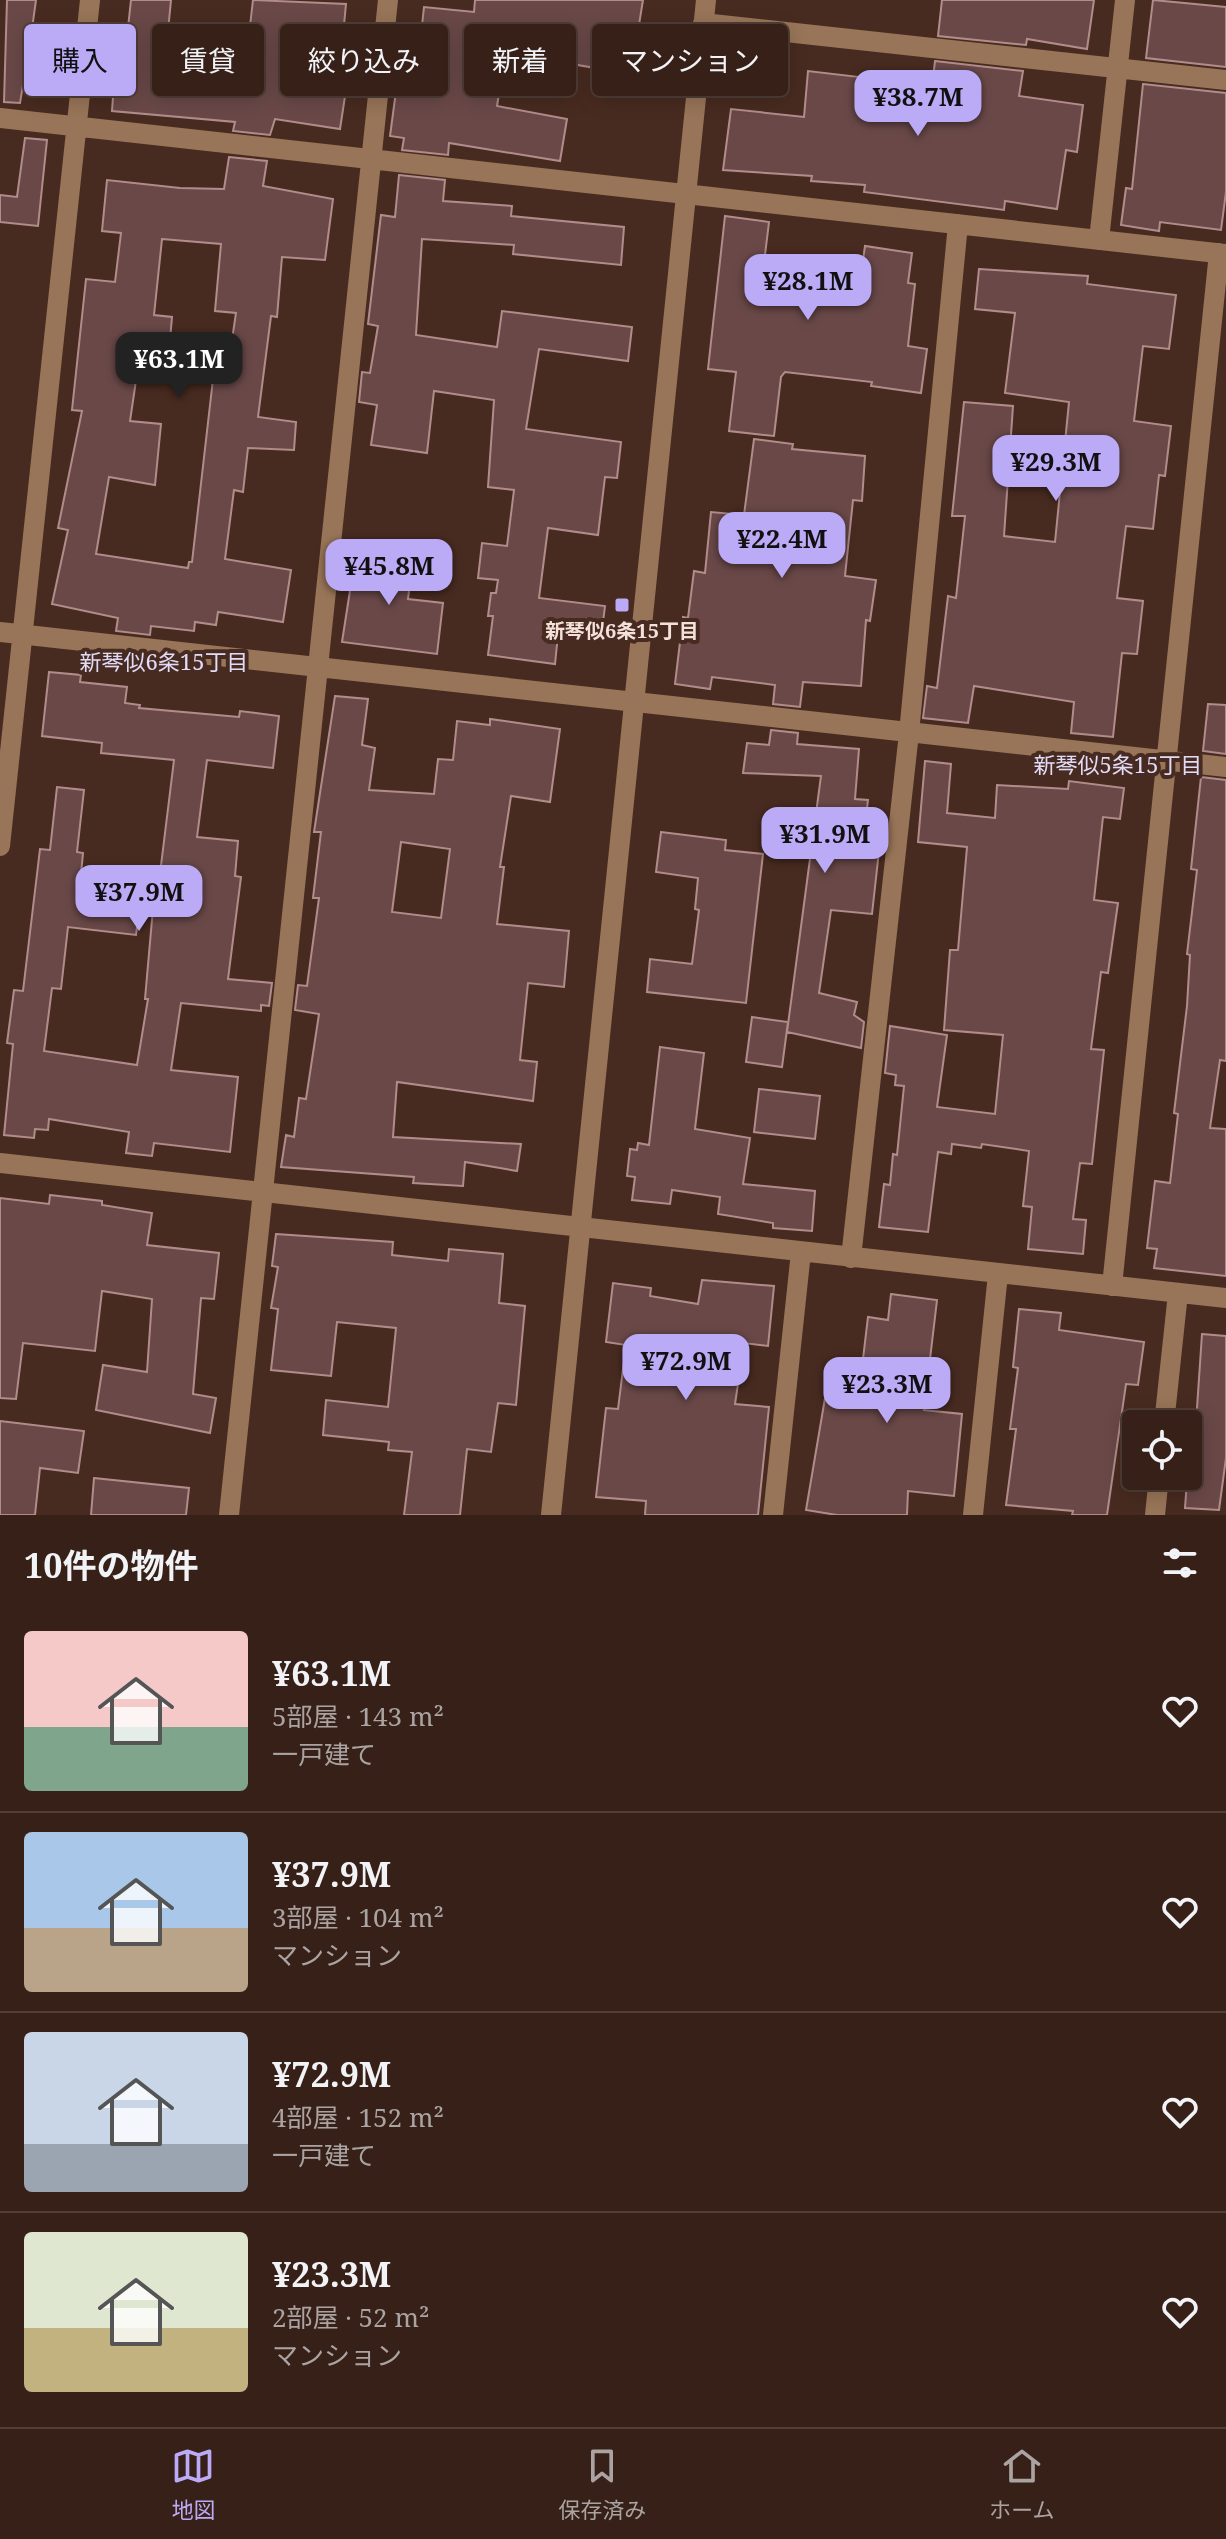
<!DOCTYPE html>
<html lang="ja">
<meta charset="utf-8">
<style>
body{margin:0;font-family:"Noto Serif","Noto Sans JP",serif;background:#3d2821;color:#f1f3f6;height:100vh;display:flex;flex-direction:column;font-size:30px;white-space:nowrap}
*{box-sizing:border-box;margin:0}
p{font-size:26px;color:#aaa3a2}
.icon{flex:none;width:44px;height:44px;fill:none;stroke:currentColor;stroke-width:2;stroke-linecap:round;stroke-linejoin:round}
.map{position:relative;height:1515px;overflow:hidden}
.panel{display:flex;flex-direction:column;background:#362018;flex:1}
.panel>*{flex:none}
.hud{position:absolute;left:24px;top:24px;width:800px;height:72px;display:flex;gap:16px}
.buttons{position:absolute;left:1122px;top:1410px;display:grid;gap:16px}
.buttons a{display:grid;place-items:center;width:80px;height:80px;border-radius:8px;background:#362018;box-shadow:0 4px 20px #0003,0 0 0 2px #503e37;font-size:40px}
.price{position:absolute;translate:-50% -68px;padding:0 18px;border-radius:16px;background:#bbaaf6;color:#111;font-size:26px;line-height:52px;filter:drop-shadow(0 2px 4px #0008)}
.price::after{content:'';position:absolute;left:50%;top:48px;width:24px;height:18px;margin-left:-12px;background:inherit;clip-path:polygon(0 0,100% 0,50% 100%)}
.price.current{background:#222;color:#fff}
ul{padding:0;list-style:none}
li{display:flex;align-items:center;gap:24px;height:200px;padding:0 24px}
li+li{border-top:2px solid #503e37}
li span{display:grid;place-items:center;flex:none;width:224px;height:160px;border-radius:8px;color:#555}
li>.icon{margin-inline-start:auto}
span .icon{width:96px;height:96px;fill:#fffc;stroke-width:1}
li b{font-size:34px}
h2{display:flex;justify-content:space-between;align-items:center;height:96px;padding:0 24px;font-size:34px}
.tag{padding:0 28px;border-radius:8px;background:#362018;box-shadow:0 4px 20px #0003,0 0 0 2px #503e37;font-size:28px;line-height:72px}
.tag.current{background:#bbaaf6;color:#111}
.dock{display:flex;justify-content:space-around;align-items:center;height:112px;border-top:2px solid #503e37;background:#362018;font-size:22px;color:#aaa3a2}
.dock a{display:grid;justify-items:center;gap:4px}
.dock .current{color:#bbaaf6}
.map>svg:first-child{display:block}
.building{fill:#6a4848;stroke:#b28c8b;stroke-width:2;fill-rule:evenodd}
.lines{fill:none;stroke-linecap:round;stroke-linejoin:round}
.minor{stroke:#987558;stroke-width:20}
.poi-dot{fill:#bbaaf6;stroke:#482b20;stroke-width:3}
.labels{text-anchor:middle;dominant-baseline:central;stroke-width:8;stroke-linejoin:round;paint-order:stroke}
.poi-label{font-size:20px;font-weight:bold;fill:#f4e1da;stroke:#482b20}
.neighbourhood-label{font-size:22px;fill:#e1dbf8;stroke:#482b20}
</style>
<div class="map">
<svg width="1226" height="1515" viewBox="0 0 1226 1515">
<rect width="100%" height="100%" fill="#482b20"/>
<!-- building -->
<path class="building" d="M 7,0 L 36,0 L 31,36 L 38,36 L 36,86 L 23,85 L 20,103 L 4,102 Z
M 131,0 L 171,0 L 166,52 L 246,61 L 253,0 L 346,4 L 341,56 L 351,57 L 340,129 L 275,119 L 270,135 L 233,131 L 235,122 L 112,111 L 113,97 L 104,96 L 111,35 L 127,37 Z
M 475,0 L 643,0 L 631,74 L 518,55 L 517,58 L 505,57 L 497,106 L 567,119 L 560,161 L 449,143 L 448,155 L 402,150 L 404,138 L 390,136 L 400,61 L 418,63 L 424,7 L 474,12 Z
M 942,0 L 1094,0 L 1087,49 L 1027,39 L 1026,45 L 938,36 Z
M 1153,0 L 1226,7 L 1226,67 L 1146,58 Z
M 935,61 L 1023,71 L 1019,96 L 1083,105 L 1077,152 L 1066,150 L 1057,209 L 1005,201 L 1004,210 L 864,192 L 865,185 L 811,181 L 812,176 L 723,170 L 731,109 L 804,117 L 808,71 L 927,85 L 928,77 L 933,78 Z
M 1143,84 L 1226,93 L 1226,192 L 1221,230 L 1160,222 L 1159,231 L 1121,225 L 1126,188 L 1132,189 Z
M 25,138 L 47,140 L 38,226 L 0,222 L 0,195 L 17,197 Z
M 229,157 L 267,161 L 263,186 L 333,199 L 325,260 L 282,257 L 277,317 L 271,316 L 258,417 L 296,422 L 294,450 L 248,448 L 243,492 L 234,490 L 225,559 L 291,570 L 283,622 L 218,612 L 216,625 L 195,622 L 194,631 L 151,626 L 150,635 L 116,631 L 118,618 L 52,604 L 68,530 L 58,528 L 82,411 L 72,410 L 86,279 L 115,282 L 121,233 L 102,231 L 107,180 L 180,188 L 224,189 ZM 162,239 L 221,244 L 215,311 L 236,313 L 226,380 L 213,379 L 192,562 L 189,562 L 188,568 L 96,554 L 109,477 L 155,485 L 161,424 L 130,421 L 139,360 L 168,363 L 172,317 L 154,315 Z
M 399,175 L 445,180 L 443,201 L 512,206 L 511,216 L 624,227 L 621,265 L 513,254 L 514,245 L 422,239 L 416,335 L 497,347 L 502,311 L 632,327 L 628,361 L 539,349 L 526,429 L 621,442 L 617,478 L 605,477 L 598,535 L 548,528 L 539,598 L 605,606 L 602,630 L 559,625 L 555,664 L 488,655 L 493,616 L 488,616 L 491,593 L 496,593 L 498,580 L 478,578 L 482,543 L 507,546 L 514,490 L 488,487 L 494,400 L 434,391 L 427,453 L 371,445 L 377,405 L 359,402 L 362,372 L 370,373 L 378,326 L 368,324 L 381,215 L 395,217 Z
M 725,216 L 769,222 L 765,255 L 862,267 L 865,246 L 912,253 L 908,283 L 915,284 L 908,346 L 927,349 L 921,393 L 871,386 L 872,382 L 785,372 L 781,377 L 774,436 L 729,431 L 736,372 L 708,369 Z
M 979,269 L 1088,276 L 1087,284 L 1176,295 L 1169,349 L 1143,346 L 1134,421 L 1171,426 L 1165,476 L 1159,475 L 1153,529 L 1126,526 L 1117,598 L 1143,601 L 1137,654 L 1122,653 L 1113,737 L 1071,733 L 1074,702 L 974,686 L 968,723 L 923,718 L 927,686 L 937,688 L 948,596 L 956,598 L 965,516 L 952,516 L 964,402 L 1013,406 L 1004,536 L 1055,542 L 1069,402 L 1005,393 L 1015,313 L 975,309 Z
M 754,439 L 793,444 L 792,449 L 865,456 L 862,501 L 853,500 L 845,576 L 876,580 L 870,621 L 866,620 L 861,686 L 803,682 L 800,707 L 773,704 L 775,685 L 712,677 L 710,689 L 675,684 L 683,617 L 688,618 L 694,571 L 705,573 L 711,512 L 744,515 Z
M 356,552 L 413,558 L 408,599 L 443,603 L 437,654 L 342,642 Z
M 49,672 L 81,675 L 80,682 L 127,687 L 125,703 L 140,705 L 139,708 L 239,717 L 240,711 L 279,716 L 273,768 L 207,760 L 197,837 L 238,841 L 235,876 L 241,877 L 228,979 L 272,983 L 269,1006 L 261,1005 L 261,1011 L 181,1003 L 171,1070 L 238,1077 L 230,1152 L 154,1143 L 152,1156 L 126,1153 L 129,1132 L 49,1119 L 48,1130 L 35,1129 L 34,1138 L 4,1135 L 13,1044 L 7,1043 L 14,990 L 23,991 L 40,849 L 50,850 L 57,787 L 84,790 L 77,852 L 83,853 L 78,905 L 139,912 L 136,935 L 68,927 L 61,989 L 52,988 L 44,1051 L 137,1065 L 148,999 L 145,999 L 154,897 L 157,898 L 174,760 L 101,753 L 102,743 L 42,736 Z
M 335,696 L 368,699 L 362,745 L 375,748 L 369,790 L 434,794 L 438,759 L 453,760 L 457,721 L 490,725 L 490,719 L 560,729 L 550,802 L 511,796 L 500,867 L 504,867 L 497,924 L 569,931 L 564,987 L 528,983 L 520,1060 L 537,1062 L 533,1101 L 397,1082 L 393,1137 L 521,1144 L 517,1171 L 465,1162 L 463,1186 L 413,1183 L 414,1177 L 281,1167 L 286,1135 L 294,1137 L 299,1098 L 306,1099 L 319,1014 L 295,1010 L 298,985 L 307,986 L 319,898 L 313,898 L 321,832 L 314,832 ZM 401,842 L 450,849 L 441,918 L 392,912 Z
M 1208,704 L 1226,705 L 1226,754 L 1203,751 Z
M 771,730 L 798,733 L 797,744 L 859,749 L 855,799 L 868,800 L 863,840 L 880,842 L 872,914 L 831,910 L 819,993 L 857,1002 L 854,1015 L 864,1022 L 861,1048 L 787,1032 L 821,776 L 743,773 L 747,743 L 769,745 Z
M 925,761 L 951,764 L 947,813 L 995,818 L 997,785 L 1068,789 L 1069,781 L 1124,788 L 1120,819 L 1103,817 L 1094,900 L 1118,903 L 1108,973 L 1101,972 L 1091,1049 L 1104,1050 L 1092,1164 L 1080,1163 L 1073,1219 L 1086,1220 L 1083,1254 L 1028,1249 L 1032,1207 L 1023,1206 L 1029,1151 L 982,1144 L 981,1148 L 952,1144 L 951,1154 L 938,1152 L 928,1232 L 879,1227 L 884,1184 L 890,1185 L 893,1154 L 897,1155 L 904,1086 L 895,1085 L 896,1075 L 885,1073 L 890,1026 L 947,1035 L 937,1107 L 995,1114 L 1003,1035 L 944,1030 L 950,950 L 958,950 L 967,847 L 918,842 Z
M 1201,777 L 1226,780 L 1226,1061 L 1220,1060 L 1210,1128 L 1226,1129 L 1226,1276 L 1154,1268 L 1157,1249 L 1147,1248 L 1155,1181 L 1170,1183 L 1178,1114 L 1174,1113 L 1187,1006 L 1190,955 L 1187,954 L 1197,870 L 1191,869 Z
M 661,832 L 726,840 L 725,850 L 763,854 L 746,1003 L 647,992 L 650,959 L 692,964 L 699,910 L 695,909 L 698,878 L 656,872 Z
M 752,1017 L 788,1022 L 782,1067 L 746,1062 Z
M 660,1047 L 704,1053 L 695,1129 L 750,1138 L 743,1184 L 815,1191 L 812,1231 L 773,1228 L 773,1223 L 718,1214 L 720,1197 L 672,1190 L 670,1204 L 632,1200 L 635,1177 L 627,1176 L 630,1149 L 637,1150 L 638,1143 L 649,1145 Z
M 759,1089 L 820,1096 L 815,1139 L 754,1132 Z
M 50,1195 L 102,1201 L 102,1205 L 152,1213 L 147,1245 L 219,1253 L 214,1299 L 201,1298 L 193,1394 L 216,1398 L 210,1433 L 96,1410 L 103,1365 L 147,1372 L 152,1299 L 102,1291 L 95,1351 L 23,1343 L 16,1399 L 0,1398 L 0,1198 L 49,1204 Z
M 276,1234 L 393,1242 L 392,1255 L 448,1261 L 449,1249 L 503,1254 L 499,1303 L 525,1306 L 516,1405 L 498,1403 L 491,1452 L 467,1449 L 460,1515 L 404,1515 L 412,1452 L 388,1450 L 389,1442 L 323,1435 L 326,1400 L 388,1407 L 396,1328 L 337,1322 L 331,1376 L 271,1370 L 278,1309 L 271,1308 L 278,1267 L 272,1266 Z
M 702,1280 L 774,1286 L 768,1346 L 744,1343 L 735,1404 L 769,1407 L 758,1515 L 645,1515 L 646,1501 L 596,1497 L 606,1408 L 618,1409 L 626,1345 L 606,1342 L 613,1283 L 651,1288 L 650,1296 L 698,1304 Z
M 891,1294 L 937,1300 L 924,1410 L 962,1414 L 954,1496 L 908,1491 L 907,1515 L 837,1515 L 806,1510 L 825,1398 L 858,1401 L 868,1317 L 888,1320 Z
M 1019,1309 L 1061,1313 L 1059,1330 L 1144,1342 L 1138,1385 L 1126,1384 L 1107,1515 L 1072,1515 L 1073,1511 L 1006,1505 L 1016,1429 L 1010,1429 L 1018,1368 L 1013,1367 Z
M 1202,1334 L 1226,1336 L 1226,1458 L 1219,1510 L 1185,1508 L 1188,1467 L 1193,1467 Z
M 0,1421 L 84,1431 L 78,1473 L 40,1468 L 35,1515 L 0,1515 Z
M 94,1478 L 189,1488 L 186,1515 L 91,1515 Z"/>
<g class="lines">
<!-- minor -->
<path class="minor" d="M 703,23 L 1226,80
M 0,118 L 1226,254
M 1099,240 L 1125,0
M 0,632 L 1226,767
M 0,846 L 90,0
M 0,1163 L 1226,1298
M 851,1258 L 909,733 L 958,224
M 1112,1286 L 1219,253
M 1164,1424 L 1178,1293
M 229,1515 L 388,0
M 551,1515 L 706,0
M 773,1515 L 801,1252
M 973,1515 L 998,1274
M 1155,1515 L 1159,1476"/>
</g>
<!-- markers -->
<rect class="poi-dot" x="614" y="597" width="16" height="16" rx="4"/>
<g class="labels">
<!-- poi labels -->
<g class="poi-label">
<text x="622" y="630">新琴似6条15丁目</text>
</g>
<!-- neighbourhood labels -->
<g class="neighbourhood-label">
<text x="164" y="661">新琴似6条15丁目</text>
<text x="1118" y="764">新琴似5条15丁目</text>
</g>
</g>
</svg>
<div class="buttons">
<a><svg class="icon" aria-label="locate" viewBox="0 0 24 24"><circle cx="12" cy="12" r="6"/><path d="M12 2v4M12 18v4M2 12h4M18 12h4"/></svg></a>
</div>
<b class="price" style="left:918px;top:138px">¥38.7M</b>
<b class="price" style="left:808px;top:322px">¥28.1M</b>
<b class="price current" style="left:179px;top:400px">¥63.1M</b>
<b class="price" style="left:1056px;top:503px">¥29.3M</b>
<b class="price" style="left:782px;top:580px">¥22.4M</b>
<b class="price" style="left:389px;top:607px">¥45.8M</b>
<b class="price" style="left:825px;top:875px">¥31.9M</b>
<b class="price" style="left:139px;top:933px">¥37.9M</b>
<b class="price" style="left:686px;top:1402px">¥72.9M</b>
<b class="price" style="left:887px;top:1425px">¥23.3M</b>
<div class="hud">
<a class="tag current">購入</a>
<a class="tag">賃貸</a>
<a class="tag">絞り込み</a>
<a class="tag">新着</a>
<a class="tag">マンション</a>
</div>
</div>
<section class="panel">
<h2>10件の物件<svg class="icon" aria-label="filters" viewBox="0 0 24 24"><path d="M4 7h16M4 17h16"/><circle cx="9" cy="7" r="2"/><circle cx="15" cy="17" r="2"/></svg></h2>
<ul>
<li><span style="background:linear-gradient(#f6c9c9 60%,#7fa58c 0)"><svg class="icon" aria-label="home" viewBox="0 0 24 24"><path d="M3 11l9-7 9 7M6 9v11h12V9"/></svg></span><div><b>¥63.1M</b><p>5部屋 · 143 m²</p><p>一戸建て</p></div><svg class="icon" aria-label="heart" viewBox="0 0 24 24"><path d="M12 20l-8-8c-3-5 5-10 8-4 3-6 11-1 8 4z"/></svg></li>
<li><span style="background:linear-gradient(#a9c7e8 60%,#b9a48a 0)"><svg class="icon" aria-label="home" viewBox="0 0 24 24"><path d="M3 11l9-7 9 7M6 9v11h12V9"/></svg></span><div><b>¥37.9M</b><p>3部屋 · 104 m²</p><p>マンション</p></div><svg class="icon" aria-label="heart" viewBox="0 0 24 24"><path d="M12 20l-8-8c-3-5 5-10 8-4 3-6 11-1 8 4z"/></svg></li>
<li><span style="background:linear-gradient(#c9d6e8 70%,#9aa5b1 0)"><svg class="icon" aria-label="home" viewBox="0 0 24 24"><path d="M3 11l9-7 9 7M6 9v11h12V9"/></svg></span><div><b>¥72.9M</b><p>4部屋 · 152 m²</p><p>一戸建て</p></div><svg class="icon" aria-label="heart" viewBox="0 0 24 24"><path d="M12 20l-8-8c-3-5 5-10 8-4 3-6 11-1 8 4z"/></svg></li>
<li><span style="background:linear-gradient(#dfe7d0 60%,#c2b280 0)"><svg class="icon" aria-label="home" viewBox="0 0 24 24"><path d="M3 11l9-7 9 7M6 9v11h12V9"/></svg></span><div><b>¥23.3M</b><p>2部屋 · 52 m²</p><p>マンション</p></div><svg class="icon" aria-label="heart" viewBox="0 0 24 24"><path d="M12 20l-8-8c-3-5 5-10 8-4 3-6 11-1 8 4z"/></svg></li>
</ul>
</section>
<nav class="dock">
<a class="current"><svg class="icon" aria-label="map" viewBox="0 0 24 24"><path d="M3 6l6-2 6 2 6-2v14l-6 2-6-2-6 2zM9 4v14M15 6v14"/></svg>地図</a>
<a><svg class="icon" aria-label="saved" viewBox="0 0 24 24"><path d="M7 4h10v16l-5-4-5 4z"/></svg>保存済み</a>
<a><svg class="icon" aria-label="home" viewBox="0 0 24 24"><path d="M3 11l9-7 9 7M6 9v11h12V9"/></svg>ホーム</a>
</nav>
